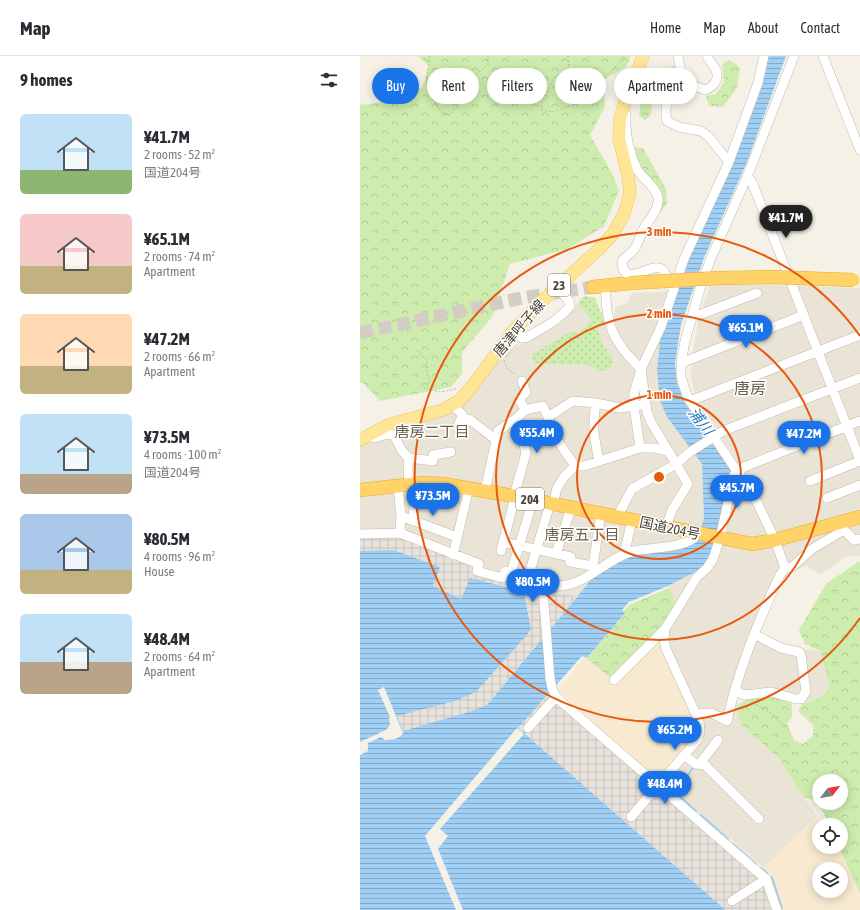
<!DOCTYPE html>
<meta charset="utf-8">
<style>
body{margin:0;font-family:"Asap Condensed","Noto Sans JP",sans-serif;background:#f2f2f3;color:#2b2b33;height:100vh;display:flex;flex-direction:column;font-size:15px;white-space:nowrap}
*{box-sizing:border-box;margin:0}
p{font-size:13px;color:#7c7c81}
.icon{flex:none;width:22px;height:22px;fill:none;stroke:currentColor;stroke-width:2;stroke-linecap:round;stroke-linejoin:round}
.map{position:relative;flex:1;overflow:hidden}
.panel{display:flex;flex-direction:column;background:#fff;width:360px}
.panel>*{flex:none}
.top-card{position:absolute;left:12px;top:12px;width:380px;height:36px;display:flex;gap:8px}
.needle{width:26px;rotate:59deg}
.fabs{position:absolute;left:452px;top:718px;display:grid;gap:8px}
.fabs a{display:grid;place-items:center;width:36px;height:36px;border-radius:50%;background:#fff;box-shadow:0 2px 10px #0003;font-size:20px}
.price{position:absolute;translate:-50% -34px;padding:0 9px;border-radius:14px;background:#1a73e8;color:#fff;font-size:13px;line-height:26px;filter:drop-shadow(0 1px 2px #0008)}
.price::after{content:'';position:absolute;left:50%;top:24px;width:12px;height:9px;margin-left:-6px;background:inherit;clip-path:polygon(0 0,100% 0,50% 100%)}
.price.current{background:#222;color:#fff}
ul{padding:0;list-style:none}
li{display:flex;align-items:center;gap:12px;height:100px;padding:0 20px}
li span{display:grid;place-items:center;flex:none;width:112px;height:80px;border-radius:6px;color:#555}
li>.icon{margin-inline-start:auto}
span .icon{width:48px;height:48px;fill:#fffc;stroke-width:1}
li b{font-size:17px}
h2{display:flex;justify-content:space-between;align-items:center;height:48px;padding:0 20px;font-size:17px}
.chip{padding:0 14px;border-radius:18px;background:#fff;box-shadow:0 2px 10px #0003;font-size:14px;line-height:36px}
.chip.current{background:#1a73e8;color:#fff}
header{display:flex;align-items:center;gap:24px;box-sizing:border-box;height:56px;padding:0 20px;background:#fff;border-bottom:1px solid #e1e1e2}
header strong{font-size:19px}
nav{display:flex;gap:22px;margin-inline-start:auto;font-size:14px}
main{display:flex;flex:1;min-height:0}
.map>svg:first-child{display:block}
.residential{fill:#e9e4d5}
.commercial{fill:#f8e9d1;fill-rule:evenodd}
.industrial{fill:url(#industrial-grid)}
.grass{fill:url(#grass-dots)}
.forest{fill:url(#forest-crowns)}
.water{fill:url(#water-rules)}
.pier{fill:#f5f1e7}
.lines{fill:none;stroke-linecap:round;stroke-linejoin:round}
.stream{stroke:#a0cff5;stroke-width:2}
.highway-tunnel{stroke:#d3cec4;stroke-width:13;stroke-dasharray:13 6;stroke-linecap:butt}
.minor-casing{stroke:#c1baa9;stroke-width:10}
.major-casing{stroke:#ecc75e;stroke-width:13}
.highway-casing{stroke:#e8ab2e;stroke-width:14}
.path{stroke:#c4b699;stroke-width:1;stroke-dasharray:2 2;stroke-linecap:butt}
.minor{stroke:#fff;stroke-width:9}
.major{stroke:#ffe596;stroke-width:12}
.highway{stroke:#ffd368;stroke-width:13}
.highway-bridge-casing{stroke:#e8ab2e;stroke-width:14;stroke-linecap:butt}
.highway-bridge{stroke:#ffd368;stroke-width:13}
.ring{fill:none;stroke:#e8590c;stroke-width:2}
.labels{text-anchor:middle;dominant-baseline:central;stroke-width:3;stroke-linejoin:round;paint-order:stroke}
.shield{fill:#fff;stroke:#807b72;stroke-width:1}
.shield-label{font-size:13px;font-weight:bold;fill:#494236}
.street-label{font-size:14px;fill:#494236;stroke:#fff}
.water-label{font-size:15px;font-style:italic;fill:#2777bc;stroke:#fff}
.neighbourhood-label{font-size:15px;fill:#6c604c;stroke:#fff}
.quarter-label{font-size:16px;fill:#6c604c;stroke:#fff}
.centre{fill:#e8590c;stroke:#fff;stroke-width:2}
.ring-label{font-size:12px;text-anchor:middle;font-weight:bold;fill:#e8590c;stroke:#fff;stroke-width:3;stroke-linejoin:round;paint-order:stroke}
</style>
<header>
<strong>Map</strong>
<nav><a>Home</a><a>Map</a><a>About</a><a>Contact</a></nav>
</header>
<main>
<section class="panel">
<h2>9 homes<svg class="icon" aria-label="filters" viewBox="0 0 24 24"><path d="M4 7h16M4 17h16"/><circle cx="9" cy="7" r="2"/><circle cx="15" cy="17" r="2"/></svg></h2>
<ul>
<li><span style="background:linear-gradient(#bfe0f5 70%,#8fb573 0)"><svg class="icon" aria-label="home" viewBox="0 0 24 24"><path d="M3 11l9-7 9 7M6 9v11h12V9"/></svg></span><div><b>¥41.7M</b><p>2 rooms · 52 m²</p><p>国道204号</p></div></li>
<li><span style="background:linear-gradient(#f6c9c9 65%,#c2b280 0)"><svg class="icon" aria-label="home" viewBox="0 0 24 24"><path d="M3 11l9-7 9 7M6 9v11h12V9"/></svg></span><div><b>¥65.1M</b><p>2 rooms · 74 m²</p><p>Apartment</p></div></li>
<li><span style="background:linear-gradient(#ffd9b3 65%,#c2b280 0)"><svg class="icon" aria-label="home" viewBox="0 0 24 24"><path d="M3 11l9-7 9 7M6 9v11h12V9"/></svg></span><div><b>¥47.2M</b><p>2 rooms · 66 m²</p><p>Apartment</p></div></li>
<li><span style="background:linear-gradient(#bfe0f5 75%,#b9a48a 0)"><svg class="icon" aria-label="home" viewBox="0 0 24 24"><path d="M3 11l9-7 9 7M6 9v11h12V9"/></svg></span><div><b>¥73.5M</b><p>4 rooms · 100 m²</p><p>国道204号</p></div></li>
<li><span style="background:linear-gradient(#a9c7e8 70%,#c2b280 0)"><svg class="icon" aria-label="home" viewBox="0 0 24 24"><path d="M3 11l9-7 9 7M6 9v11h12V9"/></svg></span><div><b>¥80.5M</b><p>4 rooms · 96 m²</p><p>House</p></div></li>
<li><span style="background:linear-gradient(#bfe0f5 60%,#b9a48a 0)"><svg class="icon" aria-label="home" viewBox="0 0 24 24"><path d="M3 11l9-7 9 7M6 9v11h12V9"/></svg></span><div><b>¥48.4M</b><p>2 rooms · 64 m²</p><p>Apartment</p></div></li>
</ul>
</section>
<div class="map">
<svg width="500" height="854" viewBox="0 0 500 854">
<defs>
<pattern id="industrial-grid" width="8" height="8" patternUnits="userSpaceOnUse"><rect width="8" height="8" fill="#e7e3dc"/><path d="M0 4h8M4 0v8" fill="none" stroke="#c8c4bd"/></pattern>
<pattern id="grass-dots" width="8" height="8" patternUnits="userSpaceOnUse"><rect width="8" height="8" fill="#cdecad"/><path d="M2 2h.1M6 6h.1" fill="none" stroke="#b2cc95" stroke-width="1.8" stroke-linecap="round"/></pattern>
<pattern id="forest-crowns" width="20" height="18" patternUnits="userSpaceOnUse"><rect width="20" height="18" fill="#cdecad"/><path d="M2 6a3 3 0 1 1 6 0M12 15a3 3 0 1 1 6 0" fill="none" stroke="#b2cc95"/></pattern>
<pattern id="water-rules" width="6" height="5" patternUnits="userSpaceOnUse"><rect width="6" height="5" fill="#a0cff5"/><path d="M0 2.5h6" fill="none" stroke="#84aac7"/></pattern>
</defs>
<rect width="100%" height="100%" fill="#f5f1e7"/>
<!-- residential -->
<path class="residential" d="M 350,229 L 398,229 L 500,232 L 500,500 L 487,500 L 460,519 L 447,510 L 434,514 L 421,522 L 395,575 L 423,591 L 460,595 L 470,632 L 459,643 L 442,648 L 415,639 L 378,638 L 375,643 L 378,649 L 380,668 L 420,702 L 443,741 L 457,760 L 404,812 L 307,729 L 309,572 L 319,554 L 308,530 L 345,511 L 373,416 L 379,409 L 337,343 L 331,322 L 332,300 L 339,262 Z
M 313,235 L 301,276 L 297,314 L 300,345 L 307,361 L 342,408 L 344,462 L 340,475 L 336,482 L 232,522 L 217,541 L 122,513 L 0,475 L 0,389 L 31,372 L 98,351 L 145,297 L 205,263 L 218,247 L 232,264 L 218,278 L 175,308 L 229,309 L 240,315 L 254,305 L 243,289 L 237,271 L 253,265 L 256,251 L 267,248 L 272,237 Z"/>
<!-- commercial -->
<path class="commercial" d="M 301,580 L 337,667 L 335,684 L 302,721 L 295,721 L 202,638 L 199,632 L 225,601 Z
M 457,760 L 464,769 L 459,769 L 459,791 L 479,791 L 500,837 L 500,854 L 414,854 L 397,819 ZM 459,813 L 481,813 L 481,835 L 459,835 Z"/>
<!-- industrial -->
<path class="industrial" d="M 0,475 L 40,475 L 122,513 L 217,541 L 127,649 L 157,672 L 187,640 L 397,819 L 406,831 L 414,854 L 96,854 L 0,635 Z"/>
<!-- grass -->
<path class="grass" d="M 224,240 L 235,242 L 246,268 L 237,271 L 243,289 L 254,305 L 249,314 L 240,315 L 229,309 L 175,308 L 172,299 L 211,275 L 218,278 L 232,264 L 218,247 Z"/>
<!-- forest -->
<path class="forest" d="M 58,0 L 271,0 L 266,11 L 243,24 L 245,51 L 230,79 L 252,117 L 259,135 L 244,170 L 208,193 L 150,208 L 132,261 L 102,296 L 102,318 L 91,331 L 20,345 L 3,327 L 0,327 L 0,47 L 2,49 L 22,46 L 36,30 L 62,32 L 69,10 Z
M 370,4 L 380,12 L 377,32 L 363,51 L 349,50 L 346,40 L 356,38 L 364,26 L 362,8 Z
M 312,10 L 320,14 L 322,23 L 316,31 L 293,38 L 291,59 L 285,64 L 279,60 L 282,38 L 288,31 L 303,25 Z
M 274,91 L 283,92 L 306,133 L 307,148 L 296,162 L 292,157 L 296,142 L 279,110 Z
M 498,506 L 500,506 L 500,837 L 479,791 L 481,791 L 481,769 L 469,769 L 459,747 L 481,747 L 481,725 L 459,725 L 459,747 L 458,745 L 443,741 L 419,702 L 380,668 L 378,649 L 390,641 L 415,639 L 432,648 L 432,660 L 427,668 L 434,684 L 443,688 L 453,680 L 453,669 L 438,655 L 442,648 L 459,643 L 470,632 L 460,595 L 445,588 L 439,574 L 466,528 Z
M 309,532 L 316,548 L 299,576 L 252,623 L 227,603 L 265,557 L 263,556 L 269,549 Z"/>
<!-- water -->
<path class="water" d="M 408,0 L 426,0 L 387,106 L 344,202 L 321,269 L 315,307 L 317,327 L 325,347 L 373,416 L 359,474 L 345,511 L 308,530 L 269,546 L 262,554 L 265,557 L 227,602 L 222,600 L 158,672 L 363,852 L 364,854 L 0,854 L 0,495 L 33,494 L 80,511 L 73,530 L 101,543 L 110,522 L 164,536 L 171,574 L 116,636 L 95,645 L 37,660 L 43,675 L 109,656 L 127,649 L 217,541 L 232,522 L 272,497 L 318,490 L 340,475 L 344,462 L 342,408 L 307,361 L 300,345 L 297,314 L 301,276 L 313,235 L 372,106 L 402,28 Z"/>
<!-- pier -->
<path class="pier" d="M 24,631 L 43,677 L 41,680 L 35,683 L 25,684 L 21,681 L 8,687 L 8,695 L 0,699 L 0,686 L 26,674 L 30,669 L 29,662 L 30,661 L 18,634 Z
M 157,672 L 164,678 L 80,773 L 88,780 L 78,793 L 103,854 L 96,854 L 65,780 Z"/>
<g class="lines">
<!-- stream -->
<path class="stream" d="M 333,712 L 315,736 L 336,755
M 341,759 L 368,783
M 373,788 L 396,808
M 401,812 L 407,817
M 412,821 L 422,852"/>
<!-- highway-tunnel -->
<path class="highway-tunnel" d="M 0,277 L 162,242 L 233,231"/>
<defs>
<path id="minor" d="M 318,0 L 320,12 L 327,27 C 324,33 317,35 312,40 C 305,46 305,57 307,65 L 319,71 L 341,75 L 349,81 L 369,106
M 463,0 L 500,94
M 327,27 L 345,34 C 353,31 360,24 356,14 C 354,9 349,5 347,0
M 266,59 C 265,77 269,96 277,113 C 282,123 300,133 298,146 C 297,156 289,164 284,172 C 280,179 279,186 275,192 C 272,197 266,200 262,205 L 263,213 L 268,219 C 286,219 305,197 308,229
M 387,121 L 392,126 L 500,404
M 245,230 C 246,241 246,253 249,264 C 253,284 267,299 281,313 L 301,271 L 324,203 L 369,106 L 398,27 L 404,0
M 331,262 L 397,237
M 153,275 L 162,282 L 167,281 C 183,272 199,264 210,250 L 209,245 L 197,231
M 321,307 L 444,259
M 281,313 L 287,356 L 291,366 L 328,428 L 312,454 L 306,471
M 162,325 L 166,336 L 159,343 L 165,354
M 330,345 L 500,279
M 236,347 L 260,352 L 280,349
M 92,349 L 103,359 L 99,367 L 100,369 L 109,363 L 135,383
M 188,361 L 213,345 L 236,347 C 232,372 234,381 239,405
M 11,379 L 14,382 L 27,378 L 34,379 L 42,395 L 49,402
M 280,392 L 274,350 L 274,337 L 280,317
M 450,425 L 500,405
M 49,429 L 48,411 L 49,402 L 73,405 L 73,399 L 91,396
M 38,430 L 41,460 L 40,477
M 125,435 L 138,375 L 157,362
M 467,442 L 500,429
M 41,460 L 97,481
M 257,461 L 272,433 L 316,408 L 330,396 L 363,375 L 500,322
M 53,465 L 56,428
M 482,469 L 484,474 L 494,484 L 500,483
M 0,478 L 40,477 L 119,508 L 117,515 L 143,522 L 145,515 C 158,519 186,530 199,530 C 227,529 248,501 274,495 C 291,491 327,493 338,478
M 143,486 L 211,501 L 210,506 L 233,510
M 141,495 L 154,445 L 154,440 L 166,397 L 157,362 L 165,354 L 183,350 L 198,385 L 215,410
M 196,498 L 211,452
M 93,499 L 109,432
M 264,499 L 272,464
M 425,512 L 415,484 L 396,444 L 330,345 L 326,337 L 321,320 L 321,307 L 325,285 L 339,236 L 351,202 L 387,121 L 434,0
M 234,516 L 233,510 L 241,457
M 151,517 L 173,444
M 168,522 L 189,451 L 193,448 L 197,432 L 204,421 L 215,410 L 224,410 L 280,392 L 295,392 L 308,395
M 185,527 L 183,534 L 190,622 L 192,632 L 196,641 L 406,823 L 417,854
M 254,624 L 305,573
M 374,635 L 385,639 L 411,636 L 436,643 L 441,643 L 446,635 L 441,599 L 439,596 L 421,592 L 394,578
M 337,659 C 350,654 356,659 367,665 C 378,614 398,566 420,519 L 425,512 L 432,511 L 452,493 L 484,474
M 168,672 L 196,641
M 325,700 L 336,708 L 345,709 L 399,763
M 345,709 L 342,705 L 358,684
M 271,761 L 338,683 L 340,676 L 339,665 L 306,593 L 304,583 L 305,573 L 337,521 L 347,512 L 353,503 L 360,482 L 374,419 L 384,411 L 500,365
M 372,845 L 406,823"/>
<path id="major" d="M 0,384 L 28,369 L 83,354 L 99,345 L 110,333 L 153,275 L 181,246 L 238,194 L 253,178 L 264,158 L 270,137 L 268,119 L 259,83 L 260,63 L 264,49 L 283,0"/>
<path id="highway" d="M 233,231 L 271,227
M 0,434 L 64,427 L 83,428 L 154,440 L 392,488 L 415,484 L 500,461"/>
</defs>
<!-- minor casing -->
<use href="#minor" class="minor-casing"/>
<!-- major casing -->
<use href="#major" class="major-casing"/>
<!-- highway casing -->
<use href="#highway" class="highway-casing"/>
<!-- path -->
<path class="path" d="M 69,0 L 70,3 C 64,33 65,33 83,58 L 90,59 L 109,35 L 109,24 L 128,9 L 128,0
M 208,0 L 209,12 L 194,22 L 181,49 L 182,54 L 193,56 L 209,50 L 224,29 L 235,20 L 246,19 L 254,13 L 264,0
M 57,294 L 67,305 L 66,312 L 70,326 L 64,332 L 80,336 L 96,333
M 146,301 L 157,288
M 144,304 L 147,312 L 156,319
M 392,647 L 407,654 L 430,675"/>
<!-- minor -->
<use href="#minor" class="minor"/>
<!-- major -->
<use href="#major" class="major"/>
<!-- highway -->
<use href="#highway" class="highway"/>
<defs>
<path id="highway-bridge" d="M 271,227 L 359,222 L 411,221 L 493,224"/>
</defs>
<!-- highway-bridge casing -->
<use href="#highway-bridge" class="highway-bridge-casing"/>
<!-- highway-bridge -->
<use href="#highway-bridge" class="highway-bridge"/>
</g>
<!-- distance rings -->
<g class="ring">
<circle cx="299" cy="421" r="82"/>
<circle cx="299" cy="421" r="163"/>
<path d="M500 562A245 245 0 1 1 500 280"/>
</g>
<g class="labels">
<!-- shield labels -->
<g class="shield">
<rect x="188" y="218" width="22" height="22" rx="3"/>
<rect x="156" y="432" width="28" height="22" rx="3"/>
</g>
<g class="shield-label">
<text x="199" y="229">23</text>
<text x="170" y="443">204</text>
</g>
<!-- street labels -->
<g class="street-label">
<text transform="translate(159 272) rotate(-49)">唐津呼子線</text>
<text transform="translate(310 472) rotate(12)">国道204号</text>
</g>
<!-- water labels -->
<g class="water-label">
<text transform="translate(341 365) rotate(52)">浦川</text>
</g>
<!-- neighbourhood labels -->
<g class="neighbourhood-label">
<text x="72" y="375">唐房二丁目</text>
<text x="222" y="478">唐房五丁目</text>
</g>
<!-- quarter labels -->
<g class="quarter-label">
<text x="390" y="332">唐房</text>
</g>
</g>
<circle cx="299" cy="421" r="6" class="centre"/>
<g class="ring-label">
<text x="299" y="180">3 min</text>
<text x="299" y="262">2 min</text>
<text x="299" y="343">1 min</text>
</g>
</svg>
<div class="fabs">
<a><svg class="needle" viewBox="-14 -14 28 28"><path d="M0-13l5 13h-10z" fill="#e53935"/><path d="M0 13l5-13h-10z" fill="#7c7c81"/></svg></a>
<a><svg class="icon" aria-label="locate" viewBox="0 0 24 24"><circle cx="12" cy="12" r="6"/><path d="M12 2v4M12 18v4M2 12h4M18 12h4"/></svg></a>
<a><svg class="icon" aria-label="layers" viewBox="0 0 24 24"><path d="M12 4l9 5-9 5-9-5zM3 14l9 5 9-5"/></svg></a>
</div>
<b class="price current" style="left:426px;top:183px">¥41.7M</b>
<b class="price" style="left:386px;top:293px">¥65.1M</b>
<b class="price" style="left:177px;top:398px">¥55.4M</b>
<b class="price" style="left:444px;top:399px">¥47.2M</b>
<b class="price" style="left:377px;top:453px">¥45.7M</b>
<b class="price" style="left:73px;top:461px">¥73.5M</b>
<b class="price" style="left:173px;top:547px">¥80.5M</b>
<b class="price" style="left:315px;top:695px">¥65.2M</b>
<b class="price" style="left:305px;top:749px">¥48.4M</b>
<div class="top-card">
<a class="chip current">Buy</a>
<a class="chip">Rent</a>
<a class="chip">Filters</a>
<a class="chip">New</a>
<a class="chip">Apartment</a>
</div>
</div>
</main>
